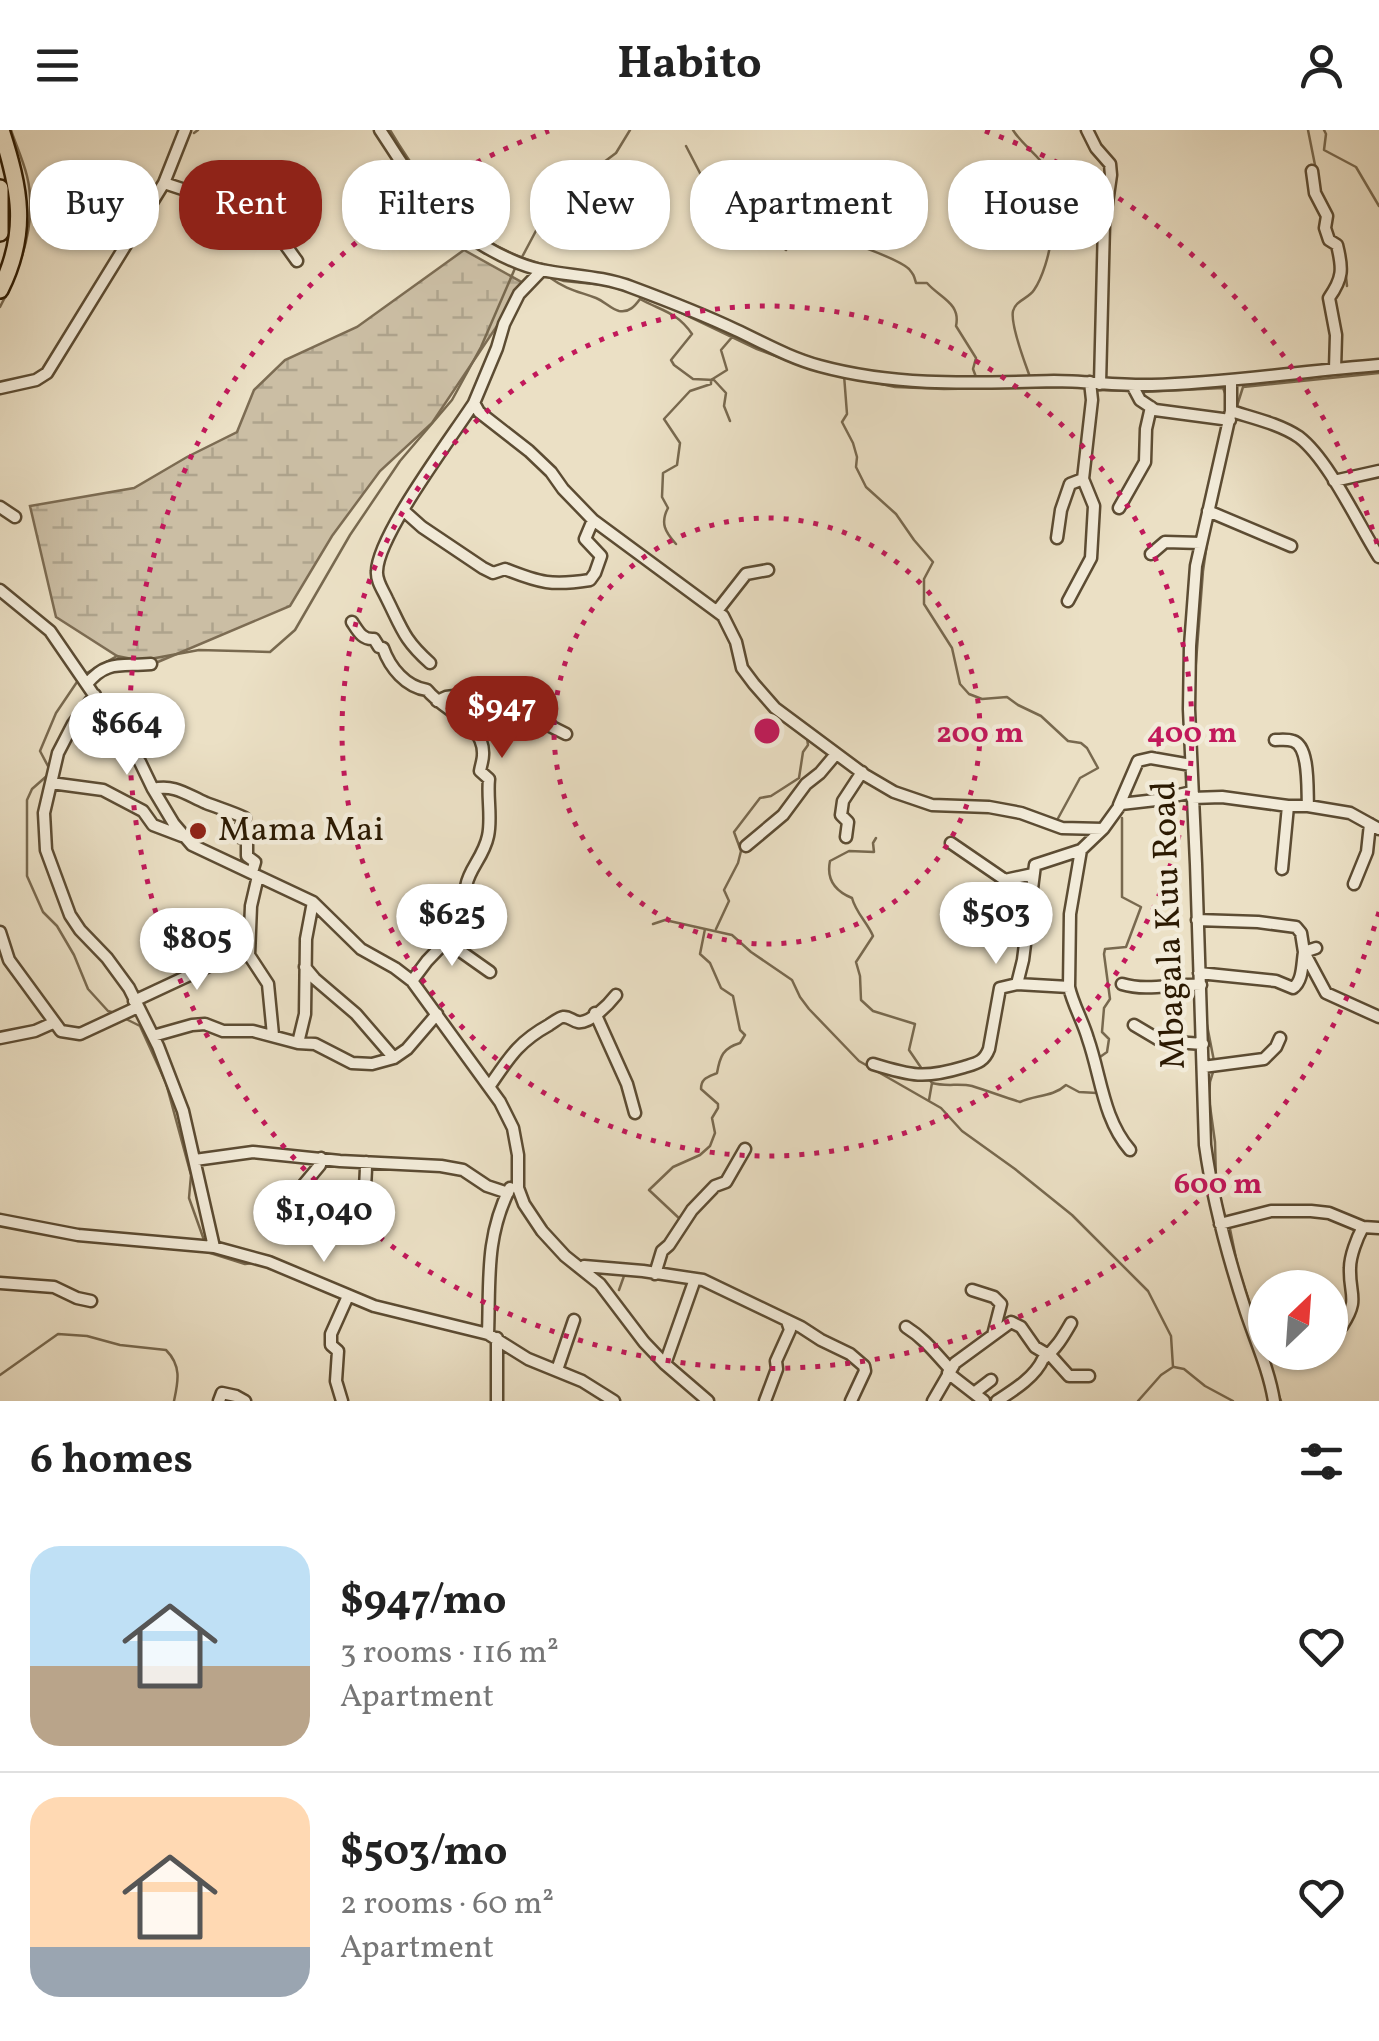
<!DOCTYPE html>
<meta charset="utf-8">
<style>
body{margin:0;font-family:Vollkorn,serif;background:#f2f2f2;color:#222;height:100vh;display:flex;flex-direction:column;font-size:38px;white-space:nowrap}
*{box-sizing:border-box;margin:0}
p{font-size:32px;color:#767676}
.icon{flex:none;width:55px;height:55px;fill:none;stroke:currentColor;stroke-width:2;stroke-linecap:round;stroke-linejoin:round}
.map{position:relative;height:1271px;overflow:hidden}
.drawer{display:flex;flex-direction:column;background:#fff;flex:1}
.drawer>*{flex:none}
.banner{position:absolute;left:30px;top:30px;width:1320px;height:90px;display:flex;gap:20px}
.needle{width:65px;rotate:25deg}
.buttons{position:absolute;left:1248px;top:1140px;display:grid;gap:20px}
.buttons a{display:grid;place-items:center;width:100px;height:100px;border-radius:50%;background:#fff;box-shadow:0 2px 8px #0004;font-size:50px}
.price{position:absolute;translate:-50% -85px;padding:0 22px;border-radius:35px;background:#fff;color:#222;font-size:32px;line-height:65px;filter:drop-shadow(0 2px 5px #0008)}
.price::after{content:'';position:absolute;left:50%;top:60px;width:30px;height:22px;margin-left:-15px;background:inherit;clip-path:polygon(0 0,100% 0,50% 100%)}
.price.current{background:#8f2418;color:#fff}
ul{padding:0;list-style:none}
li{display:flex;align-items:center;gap:30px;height:250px;padding:0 30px}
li+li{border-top:2px solid #e0e0e0}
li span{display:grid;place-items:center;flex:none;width:280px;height:200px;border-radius:30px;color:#555}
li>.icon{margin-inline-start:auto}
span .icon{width:120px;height:120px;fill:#fffc;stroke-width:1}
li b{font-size:42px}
h2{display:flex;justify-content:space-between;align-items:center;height:120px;padding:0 30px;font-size:42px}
.pill{padding:0 35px;border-radius:40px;background:#fff;box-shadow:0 2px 8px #0004;font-size:35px;line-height:90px}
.pill.current{background:#8f2418;color:#fff}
header{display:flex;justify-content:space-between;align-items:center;height:130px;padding:0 30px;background:#fff;font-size:45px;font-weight:700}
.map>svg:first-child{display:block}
.wetland{fill:url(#wetland-marsh);stroke:#7c6c53;stroke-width:2.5}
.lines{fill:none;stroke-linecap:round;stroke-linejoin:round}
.stream{stroke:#78694f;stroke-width:2.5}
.minor-casing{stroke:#5c4c33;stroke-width:15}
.highway-casing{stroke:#2c1a02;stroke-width:20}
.minor{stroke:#f2ebd9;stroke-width:10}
.highway{stroke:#ebe0c5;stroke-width:15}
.ring{fill:none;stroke:#c2185b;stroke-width:5;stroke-dasharray:5 10}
.poi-dot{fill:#8f2418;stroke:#f2ebd9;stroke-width:4}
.labels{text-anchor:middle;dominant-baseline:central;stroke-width:9;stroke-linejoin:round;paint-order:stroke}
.poi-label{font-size:35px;fill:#2c1a02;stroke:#f2ebd9;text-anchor:start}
.street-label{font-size:35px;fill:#2c1a02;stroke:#f2ebd9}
.centre{fill:#c2185b;stroke:#f2ebd9;stroke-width:5}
.ring-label{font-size:30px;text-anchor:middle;font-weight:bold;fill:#c2185b;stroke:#f2ebd9;stroke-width:9;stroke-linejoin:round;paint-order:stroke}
</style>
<header><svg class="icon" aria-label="menu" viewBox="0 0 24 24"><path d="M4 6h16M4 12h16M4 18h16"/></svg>Habito<svg class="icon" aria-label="person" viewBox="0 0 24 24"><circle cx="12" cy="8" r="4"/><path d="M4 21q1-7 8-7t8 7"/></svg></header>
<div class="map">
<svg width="1379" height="1271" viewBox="0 0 1379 1271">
<defs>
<pattern id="wetland-marsh" width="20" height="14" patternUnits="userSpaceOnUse" patternTransform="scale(2.5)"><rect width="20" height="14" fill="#cbbea4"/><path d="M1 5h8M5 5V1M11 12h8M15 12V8" fill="none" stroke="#aea38c"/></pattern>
</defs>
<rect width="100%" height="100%" fill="#ebe0c5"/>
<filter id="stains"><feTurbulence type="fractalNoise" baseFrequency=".002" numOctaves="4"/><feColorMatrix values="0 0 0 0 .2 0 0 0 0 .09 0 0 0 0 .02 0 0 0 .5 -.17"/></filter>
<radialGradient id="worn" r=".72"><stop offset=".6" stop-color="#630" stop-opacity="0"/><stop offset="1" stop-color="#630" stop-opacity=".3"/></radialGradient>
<!-- wetland -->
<path class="wetland" d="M 464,120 L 525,154 L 432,293 L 380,341 L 332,406 L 290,476 L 139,540 L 56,487 L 30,376 L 134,358 L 187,327 L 237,302 L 254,260 L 285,230 L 357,197 Z"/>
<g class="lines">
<!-- stream -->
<path class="stream" d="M 390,0 C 431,69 478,124 561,138
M 1013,0 C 1022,15 1040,26 1048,41 C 1062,69 1051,135 1034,160 C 1028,169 1016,170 1013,181 C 1010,195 1025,233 1030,247
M 1308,0 L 1316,40
M 1324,0 L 1326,4 L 1324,20 L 1356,37 L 1379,76
M 194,3 L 198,0
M 686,16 L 701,45 L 723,45 L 739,62 L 752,71 L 746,84 L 746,89 C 762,97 771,110 786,120 C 790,114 795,105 803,102 C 817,98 897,128 909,139 C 914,145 914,146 916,153 L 927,153 C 940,168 961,173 956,196 L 976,228 L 973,239 L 976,247
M 521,129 L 538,97 L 557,88 L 570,66 L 596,38 L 616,23 L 630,0
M 1345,137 L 1347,156
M 549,147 C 567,160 577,161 596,168 C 604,171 611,179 619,181 C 629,183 635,176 640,169 C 662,181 677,182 692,204 L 671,230 L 674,235 L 693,249 L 714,250 L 726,263 L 724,276 L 730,291
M 552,147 L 564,151 L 604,155
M 616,158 L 632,163
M 684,172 L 723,188
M 663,174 L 757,219 L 797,234
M 0,177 C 21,138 38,91 27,46 C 23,30 16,15 11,0
M 798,223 L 824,232
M 844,245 L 847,284 L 842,292 L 853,313 L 857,327 L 856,337 L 866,357 L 896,384 L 914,410 L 933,432 L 924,449 L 924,474 L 952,518 L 960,554 L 969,564 L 982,569 L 1007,567 L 1018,575 L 1041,586 L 1068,611 L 1081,613 L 1087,618 L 1098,638 L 1080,648 L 1056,692
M 863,250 L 895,257 L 944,259 L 1074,257
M 1097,260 L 1129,261
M 1142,262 L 1223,258 L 1227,268
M 1236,279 L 1243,257 L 1379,243
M 676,414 C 665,402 660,393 668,378 L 662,367 L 663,343 L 677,335 L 680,313 L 664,289 L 690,261 L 711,254 L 711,250 L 727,240 L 721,220 L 733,206
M 150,529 L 199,520 L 270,522 L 295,500 L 350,405 L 400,331 L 452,270 L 481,217 L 516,136
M 85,544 L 117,526 L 137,530
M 1195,545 L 1203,441 L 1209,399
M 49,638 L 40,621 L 56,583 L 79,549
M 49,644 L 32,659 L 27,670 L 27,746 L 43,782 L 57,796 L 74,825 L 88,859 L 108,881 L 115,883
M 876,708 L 873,713 L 874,722 L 849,721 L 830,731 C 826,750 835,761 852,768 C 856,783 867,792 873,806 L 856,832 L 860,846 L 861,870 L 873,881 L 915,894 L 909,920 L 924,942
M 653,794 L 665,790 L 732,805 L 751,822 L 792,850 L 800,867 L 809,879 L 859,931 L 941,978 L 962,1001 L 1015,1039 L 1072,1085 L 1148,1161 L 1171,1206 L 1173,1237 L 1161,1245 L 1138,1271
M 716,799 L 729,771 L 724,760 L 738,733 L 741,721 L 734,702 L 760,668 L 771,666 L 799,648 L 803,622 L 808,615 L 807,608
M 1203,800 L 1204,832
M 1205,845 L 1205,872
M 126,889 L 140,896 L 166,953 L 191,1045 L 189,1068 L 204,1110
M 1206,890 L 1214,931
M 1100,927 L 1107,922 L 1109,909 L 1102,902 L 1104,878 L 1110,869 L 1104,824 L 1105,819 L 1126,817 L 1141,777 L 1122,767 L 1122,688
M 1214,939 L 1210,952 L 1209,969 L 1215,1012 L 1216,1050 L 1225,1088
M 932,953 C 945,957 960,953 972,956 C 988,961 1004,967 1020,972 C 1035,965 1053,967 1066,955 L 1079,962 L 1097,963
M 929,970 L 932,953 L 929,949
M 681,1090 L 649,1060 L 673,1037 L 700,1025 L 710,1016 L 715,1003 L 712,988 L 718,978 L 718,974 L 701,959 C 701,948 708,947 717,943 C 720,926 723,918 740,913 L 745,905 L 740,900 L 733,866 L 721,858 L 710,833 L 700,824 L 705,799
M 1230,1099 L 1238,1138 L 1264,1217
M 140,1105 L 187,1110
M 204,1121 L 245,1134 L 254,1133
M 619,1160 L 624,1146 L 627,1145
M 1174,1237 L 1184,1239 L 1205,1256 L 1233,1271
M 0,1245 L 58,1204 L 87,1206 L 120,1215 L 166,1220 C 182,1236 178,1252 174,1271
M 1276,1258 L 1281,1271"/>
<defs>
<path id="minor" d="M 380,0 C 398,27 415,56 437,80 C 460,105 508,133 541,140 C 571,146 602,146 631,157 C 666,170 702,184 736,200 C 764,213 790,228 820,236 C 897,257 974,253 1054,251 C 1086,251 1119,256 1152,255 C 1228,253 1303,241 1379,235
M 1087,0 L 1096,18 L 1110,34 L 1111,45 L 1104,94 L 1100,254
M 1312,41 L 1315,63 L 1327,86 L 1325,98 L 1329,110 L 1337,115 C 1343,139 1343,148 1329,168 L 1336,205 L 1335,239
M 164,53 L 261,85 L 271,95 L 297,131
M 542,140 L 519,164 L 504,194 L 497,218 L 474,273 L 479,282 L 529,321 L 551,342 L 563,359 L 593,390 L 723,486 L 736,512 L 742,538 L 754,554 L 775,578 L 865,645 L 894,662 L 932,675 L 989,677 L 1021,683 L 1062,698 L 1103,699 L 1121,674 L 1156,670 L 1192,662
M 1231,251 L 1231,281 L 1196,436 L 1190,516 L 1189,579 L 1196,734 L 1205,1015 C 1213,1073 1228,1127 1246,1182 C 1256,1212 1269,1240 1274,1271
M 1132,255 L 1140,270 L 1155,280 L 1230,290
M 0,258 L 36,250 L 47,243 L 164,53 L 185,0
M 1231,281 C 1253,288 1280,294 1299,307 C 1329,330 1358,394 1379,427
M 1334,351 L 1379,341
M 0,377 L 15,387
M 1119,378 L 1145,332 L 1146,299 L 1151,277
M 403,380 L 422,397 L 483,438 L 493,443 L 505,439 C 540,453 552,456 590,450 L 595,443 L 601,426 L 585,409 L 593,390
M 1208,381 L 1291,416
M 1057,408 L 1061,380 L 1070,354 L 1083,349
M 1151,424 L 1165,412 L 1201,413
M 0,460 L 50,501 L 140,632 L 153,659 L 174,694 L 192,715 L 313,772 L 361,819 L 395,838 L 412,851 L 500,972 L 513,998 L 518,1025 L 518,1058 L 524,1074 L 542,1101 L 565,1126 L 600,1154 L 644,1212 L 665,1234 L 708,1271
M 1068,471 L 1091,428 L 1094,376 L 1083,349 L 1092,270 L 1090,252
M 717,481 L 746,444 L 768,440
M 352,492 C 358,501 362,510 374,509 L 379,517 L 383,518 C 390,538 406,557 427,560 C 443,581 485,593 483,625 C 483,630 481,635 480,641 L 489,649 C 487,668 492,688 488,706 C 482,736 452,750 474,781 L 448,809
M 430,533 C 404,510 402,499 387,469 C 383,460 376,451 377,441 C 378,405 452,307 474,273
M 87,554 C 107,529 123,537 151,534
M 95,565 L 73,594 L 58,623 L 44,683 L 46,720 L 70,785 L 80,800 L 107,828 L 129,858 L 158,916 L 183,981 L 214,1117
M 437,571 L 446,567 L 454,566 L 534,588 L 566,604
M 1275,610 C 1281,610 1287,609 1293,611 C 1310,616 1307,660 1308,676
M 51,653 L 103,660 L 143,681 L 153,695 L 182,706
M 153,659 C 175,654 187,665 206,673 C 219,678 232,682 245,688 L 236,706 L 247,709 L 247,726 L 255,732 L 252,742
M 1192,668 L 1222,667 L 1288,676 L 1308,676 L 1350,683 L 1379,699
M 1119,675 L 1138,631 L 1151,628 L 1191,635
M 846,707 L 848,692 L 841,685 L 843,671 L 862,642
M 951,713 L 1005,750 L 1033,744
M 746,716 L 783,685 L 806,654 L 820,643 L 836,624
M 1282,739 L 1288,676
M 258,746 L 251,776 L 249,825 L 268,854 L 273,905
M 1354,754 L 1367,722 L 1370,694
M 1197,790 L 1258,792 L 1296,797 L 1301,803 L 1304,822 L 1326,863 L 1379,887
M 0,802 L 9,830 L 61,901 L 80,904 L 138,877
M 305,837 L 315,849 L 356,884 L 394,928
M 1199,843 L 1276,851 L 1293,858 C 1303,851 1302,834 1304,822 L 1316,818
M 412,851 L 427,831 L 448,809 L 456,818 L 490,842
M 1017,854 L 1023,830 L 1035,735 L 1081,720 L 1103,699
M 1122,854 C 1149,862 1174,853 1201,855
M 1069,857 C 1073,875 1083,891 1088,909 C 1101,946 1103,989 1130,1020
M 134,871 L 224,829 L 249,825
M 595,883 L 627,954 L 635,983
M 1134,895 L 1161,911 L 1203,914
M 153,906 L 192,895 L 205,894 L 223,901 L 253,901 L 298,913 L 315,914 L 352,933 L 372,934 L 394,928 L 407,919 L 437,884
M 0,908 L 35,901 L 53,893
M 298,913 L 305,884 L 306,809 L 313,772
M 873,934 C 912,946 924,949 964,937 C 977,933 984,932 989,919 L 1000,858 L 1017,854 L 1069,857 L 1070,784 L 1081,720
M 1203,937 L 1264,929 L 1276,917 L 1280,908
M 489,957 C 509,928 518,912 549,895 C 552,893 560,887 563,887 C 569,886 572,891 578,892 C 590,894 609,874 616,865
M 321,1028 L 320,1035 L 295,1065 C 298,1088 327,1086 346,1092 L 351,1093 C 365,1078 366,1051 366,1032
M 195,1030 L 253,1022 L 340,1031 L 441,1036 L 463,1040 L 487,1056 L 508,1063
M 0,1090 L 78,1105 L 214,1117 L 269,1132 L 374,1176 L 488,1204 L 528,1229 L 582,1251 L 614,1271
M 1220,1094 L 1271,1081 L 1311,1081 L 1329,1083 L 1363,1097 L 1379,1098
M 584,1136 L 643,1141 L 703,1150 L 801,1197 L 821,1210 L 850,1224 L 864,1236 L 865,1241 L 851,1271
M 655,1144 L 662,1121 L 669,1115 L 692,1080 L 715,1056 L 726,1052 L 745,1019
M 0,1153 L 54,1157 L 77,1168 L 91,1171
M 972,1160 L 994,1167 L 1001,1174 L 993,1205
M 1330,1194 L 1342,1196 C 1360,1168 1349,1166 1350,1138 C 1350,1126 1357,1108 1363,1097
M 906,1197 C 925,1209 935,1223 950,1239
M 488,1204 C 490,1151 485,1107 510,1058
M 665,1234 L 695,1149
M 557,1240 L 574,1190
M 948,1243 L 984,1271
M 974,1263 L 991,1250
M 219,1271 L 222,1263 L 236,1266 L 245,1271
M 342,1271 L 336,1251 L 338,1221 L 331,1215 L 331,1204 L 348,1166
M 497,1271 L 497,1208
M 765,1271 L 777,1239 L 776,1231 L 790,1200 L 787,1191
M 933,1271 L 955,1233 L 1011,1192 L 1021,1197 L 1035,1217 L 1052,1227 L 1069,1246 L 1089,1246
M 997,1271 C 1014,1260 1035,1247 1043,1229 C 1056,1219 1063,1207 1071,1193"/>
<path id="highway" d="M 0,58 L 0,103
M 0,160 C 29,102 20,59 1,0"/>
</defs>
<!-- minor casing -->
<use href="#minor" class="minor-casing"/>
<!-- highway casing -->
<use href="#highway" class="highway-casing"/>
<!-- minor -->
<use href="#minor" class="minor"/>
<!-- highway -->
<use href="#highway" class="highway"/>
</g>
<!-- distance rings -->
<g class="ring">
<circle cx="767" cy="601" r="213"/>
<circle cx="767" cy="601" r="425"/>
<path d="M1379 782A638 638 0 1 1 549 1M985 1A638 638 0 0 1 1379 420"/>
</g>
<!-- markers -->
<circle class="poi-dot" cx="198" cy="701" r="10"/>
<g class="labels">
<!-- poi labels -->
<g class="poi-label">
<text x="218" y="701">Mama Mai</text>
</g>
<!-- street labels -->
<g class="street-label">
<text transform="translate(1170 795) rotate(-92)">Mbagala Kuu Road</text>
</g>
</g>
<circle cx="767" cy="601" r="15" class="centre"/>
<g class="ring-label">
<text x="980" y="612">200 m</text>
<text x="1192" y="612">400 m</text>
<text x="1218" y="1063">600 m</text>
</g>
<rect width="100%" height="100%" filter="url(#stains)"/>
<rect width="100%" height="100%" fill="url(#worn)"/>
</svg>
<div class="buttons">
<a><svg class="needle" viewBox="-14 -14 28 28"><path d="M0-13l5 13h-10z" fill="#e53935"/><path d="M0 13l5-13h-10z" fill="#767676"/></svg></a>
</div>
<b class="price current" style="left:502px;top:631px">$947</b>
<b class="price" style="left:127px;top:648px">$664</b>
<b class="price" style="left:996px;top:837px">$503</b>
<b class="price" style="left:452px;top:839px">$625</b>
<b class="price" style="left:197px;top:863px">$805</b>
<b class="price" style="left:324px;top:1135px">$1,040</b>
<div class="banner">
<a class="pill">Buy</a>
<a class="pill current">Rent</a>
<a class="pill">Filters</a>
<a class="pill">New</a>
<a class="pill">Apartment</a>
<a class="pill">House</a>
</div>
</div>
<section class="drawer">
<h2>6 homes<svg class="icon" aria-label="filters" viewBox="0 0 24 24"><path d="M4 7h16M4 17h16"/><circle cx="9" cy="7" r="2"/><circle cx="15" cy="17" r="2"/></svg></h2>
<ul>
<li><span style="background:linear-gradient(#bfe0f5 60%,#b9a48a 0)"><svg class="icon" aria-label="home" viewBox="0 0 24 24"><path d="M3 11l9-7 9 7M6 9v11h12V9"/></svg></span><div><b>$947/mo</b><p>3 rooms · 116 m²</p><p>Apartment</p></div><svg class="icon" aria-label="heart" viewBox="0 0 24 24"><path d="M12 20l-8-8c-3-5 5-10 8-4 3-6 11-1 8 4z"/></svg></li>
<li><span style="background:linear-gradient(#ffd9b3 75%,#9aa5b1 0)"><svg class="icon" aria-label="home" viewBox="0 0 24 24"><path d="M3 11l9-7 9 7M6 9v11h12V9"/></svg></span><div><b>$503/mo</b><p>2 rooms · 60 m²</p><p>Apartment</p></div><svg class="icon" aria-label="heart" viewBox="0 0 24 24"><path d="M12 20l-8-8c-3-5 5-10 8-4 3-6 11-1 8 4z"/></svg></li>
</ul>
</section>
